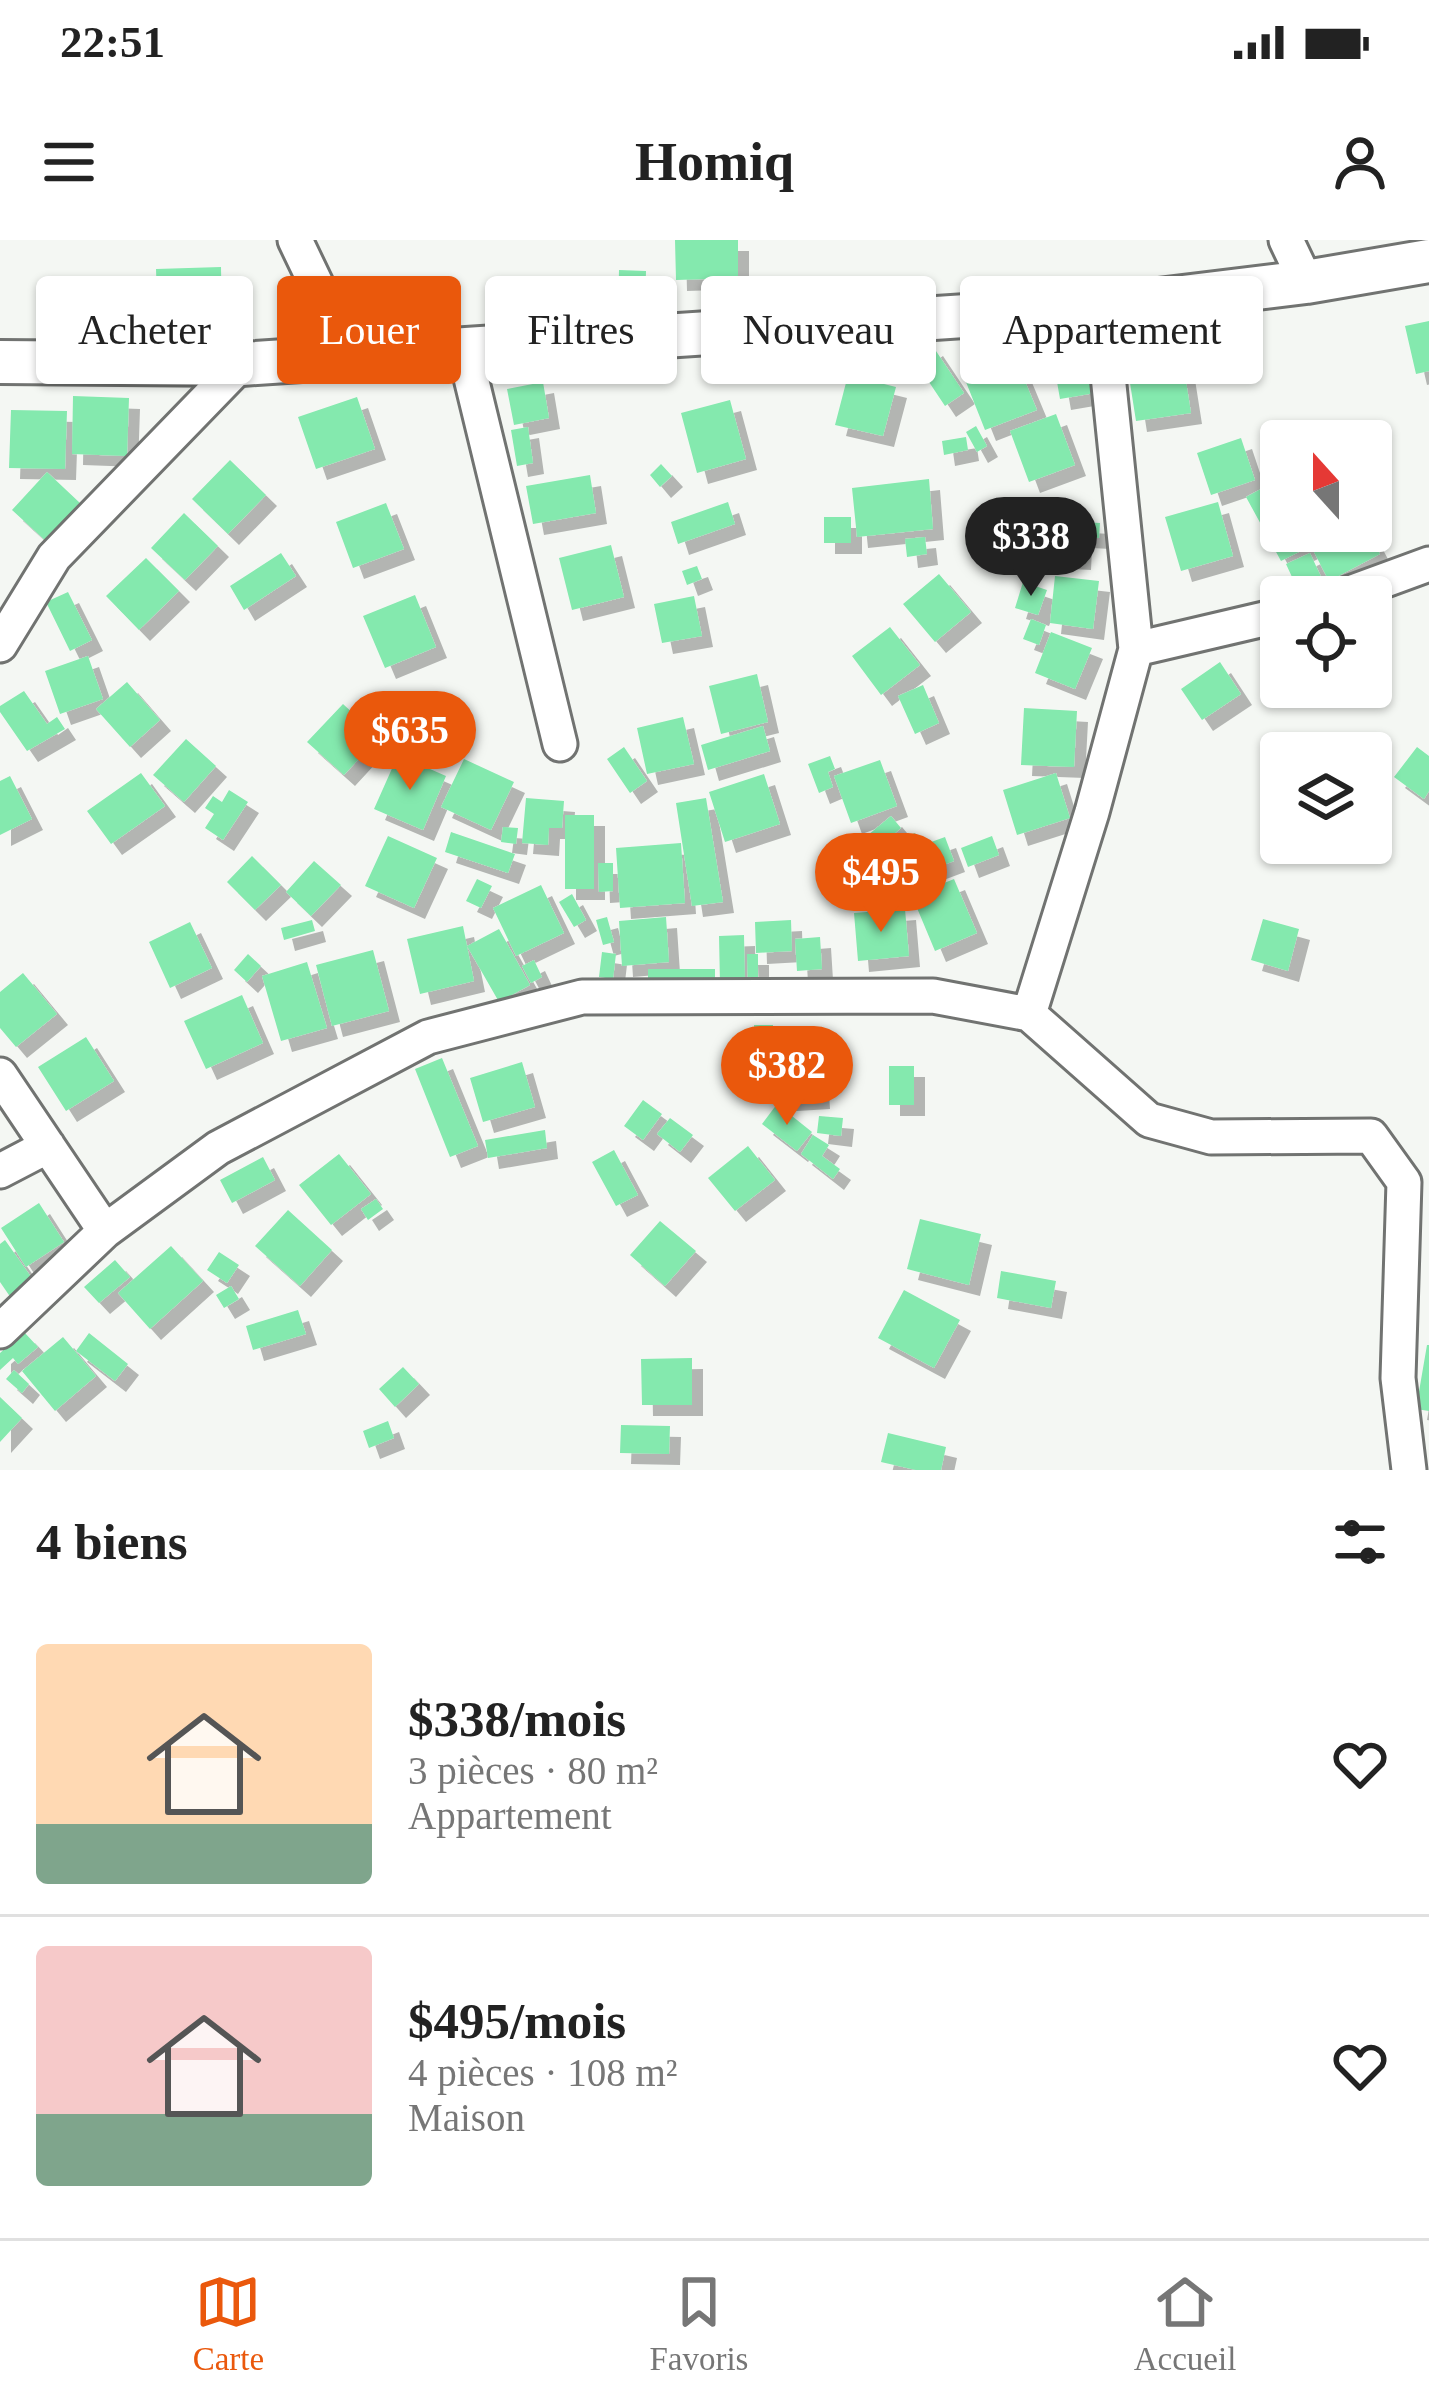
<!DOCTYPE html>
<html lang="fr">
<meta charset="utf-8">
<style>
body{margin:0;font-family:"Times New Roman",serif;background:#f6f6f6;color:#222;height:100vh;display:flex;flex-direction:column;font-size:45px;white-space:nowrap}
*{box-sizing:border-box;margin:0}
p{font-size:39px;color:#767676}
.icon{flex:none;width:66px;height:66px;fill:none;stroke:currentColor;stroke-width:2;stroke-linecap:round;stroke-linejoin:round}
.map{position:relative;height:1230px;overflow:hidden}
.drawer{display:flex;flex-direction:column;background:#fff;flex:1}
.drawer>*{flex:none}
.hud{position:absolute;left:36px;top:36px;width:1359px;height:108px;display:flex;gap:24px}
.needle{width:78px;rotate:339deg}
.tools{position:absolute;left:1260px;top:180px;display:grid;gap:24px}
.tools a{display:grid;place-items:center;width:132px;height:132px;border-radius:12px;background:#fff;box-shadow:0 3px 9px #0004;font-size:60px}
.price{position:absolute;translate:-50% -102px;padding:0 27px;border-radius:42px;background:#ea580c;color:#fff;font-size:39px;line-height:78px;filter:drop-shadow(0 3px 6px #0008)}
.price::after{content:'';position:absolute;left:50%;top:72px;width:36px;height:27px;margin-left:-18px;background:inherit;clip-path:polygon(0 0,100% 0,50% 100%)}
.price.on{background:#222;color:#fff}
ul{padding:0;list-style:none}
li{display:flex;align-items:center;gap:36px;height:300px;padding:0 36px}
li+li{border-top:3px solid #e0e0e0}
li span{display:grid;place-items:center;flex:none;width:336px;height:240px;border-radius:12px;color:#555}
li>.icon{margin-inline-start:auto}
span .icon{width:144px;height:144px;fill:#fffc;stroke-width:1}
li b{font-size:51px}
h2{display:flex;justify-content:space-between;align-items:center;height:144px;padding:0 36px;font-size:51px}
.pill{padding:0 42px;border-radius:12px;background:#fff;box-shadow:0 3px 9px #0004;font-size:42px;line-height:108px}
.pill.on{background:#ea580c;color:#fff}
.status{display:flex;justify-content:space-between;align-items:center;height:84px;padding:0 60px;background:#fff;direction:ltr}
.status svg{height:33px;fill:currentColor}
header{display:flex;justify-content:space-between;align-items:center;height:156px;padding:0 36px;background:#fff;font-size:54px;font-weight:700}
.tabs{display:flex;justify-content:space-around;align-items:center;height:168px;border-top:3px solid #e0e0e0;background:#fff;font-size:33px;color:#767676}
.tabs a{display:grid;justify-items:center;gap:6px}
.tabs .on{color:#ea580c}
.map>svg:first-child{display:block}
.building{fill:#84e9ae;filter:url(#shadow)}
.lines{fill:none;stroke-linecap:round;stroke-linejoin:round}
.minor-casing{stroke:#717371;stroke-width:39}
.tertiary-casing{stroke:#717371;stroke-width:48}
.minor{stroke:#fff;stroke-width:33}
.tertiary{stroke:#fff;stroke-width:42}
</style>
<div class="status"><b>22:51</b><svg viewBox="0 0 49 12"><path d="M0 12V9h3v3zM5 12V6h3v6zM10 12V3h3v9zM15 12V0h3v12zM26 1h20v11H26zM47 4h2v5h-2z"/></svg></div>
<header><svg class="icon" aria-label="menu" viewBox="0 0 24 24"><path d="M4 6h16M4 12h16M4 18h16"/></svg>Homiq<svg class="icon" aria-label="person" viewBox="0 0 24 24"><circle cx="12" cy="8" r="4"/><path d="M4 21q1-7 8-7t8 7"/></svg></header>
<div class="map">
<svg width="1429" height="1230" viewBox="0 0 1429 1230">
<defs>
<filter id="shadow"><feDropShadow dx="11" dy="11" stdDeviation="0" flood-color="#0004"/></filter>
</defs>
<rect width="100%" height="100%" fill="#f4f7f3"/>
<!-- building -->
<path class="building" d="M 675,0 L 738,0 L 738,38 L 676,40 Z
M 221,27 L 222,86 L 158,88 L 156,29 Z
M 619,30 L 646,31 L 645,70 L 618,69 Z
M 1429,81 L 1429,131 L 1416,134 L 1405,86 Z
M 1085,96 L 1095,153 L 1060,159 L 1050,102 Z
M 932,105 L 964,153 L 945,166 L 913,118 Z
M 1182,116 L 1191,173 L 1136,181 L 1127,124 Z
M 1017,122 L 1037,170 L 985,190 L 966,142 Z
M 848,135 L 896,147 L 883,196 L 835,185 Z
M 543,142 L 549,178 L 514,185 L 507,149 Z
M 73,156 L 129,158 L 127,216 L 72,214 Z
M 357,157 L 375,209 L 316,229 L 298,177 Z
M 730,160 L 746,219 L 697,233 L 681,173 Z
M 11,170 L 67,171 L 65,229 L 9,228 Z
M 1056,174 L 1075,225 L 1029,242 L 1010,191 Z
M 976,186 L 987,206 L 977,212 L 966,192 Z
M 528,187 L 533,223 L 517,226 L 511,190 Z
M 966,197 L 968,210 L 944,215 L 942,201 Z
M 1241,198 L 1255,240 L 1211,255 L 1197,213 Z
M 230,220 L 266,255 L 228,294 L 192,259 Z
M 661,224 L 672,236 L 660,247 L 650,235 Z
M 47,232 L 81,264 L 46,301 L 12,270 Z
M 590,235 L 596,273 L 533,284 L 526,246 Z
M 929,239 L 933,289 L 857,297 L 852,248 Z
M 1272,243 L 1281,259 L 1281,291 L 1298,291 L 1307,308 L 1281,321 L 1246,257 Z
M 728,262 L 735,284 L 678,304 L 671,282 Z
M 1218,262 L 1233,316 L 1181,331 L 1165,277 Z
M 386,263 L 404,309 L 353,328 L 336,282 Z
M 184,273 L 218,306 L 185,340 L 151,308 Z
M 824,277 L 851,277 L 851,303 L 824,303 Z
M 1007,278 L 1100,283 L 1099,298 L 1081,297 L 1080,319 L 1043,317 L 1044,295 L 1006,294 Z
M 1303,291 L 1368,291 L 1380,314 L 1329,341 Z
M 925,297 L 927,314 L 907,317 L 905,299 Z
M 611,305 L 624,357 L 572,370 L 559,318 Z
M 281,313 L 296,336 L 244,370 L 230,346 Z
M 1310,313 L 1329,354 L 1322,357 L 1310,357 L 1306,346 L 1298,350 L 1286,324 Z
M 146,318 L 179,351 L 139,390 L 106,356 Z
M 697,326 L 702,339 L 687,345 L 682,331 Z
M 939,334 L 971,372 L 935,402 L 903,364 Z
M 1055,336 L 1099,341 L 1093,389 L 1050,383 Z
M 1023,342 L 1047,350 L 1038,375 L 1015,368 Z
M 68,352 L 92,400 L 70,411 L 46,362 Z
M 415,355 L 436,407 L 385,428 L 363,376 Z
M 694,356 L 702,396 L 662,403 L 654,364 Z
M 1031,379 L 1046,385 L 1039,405 L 1023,399 Z
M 890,387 L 920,425 L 881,455 L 852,416 Z
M 1051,392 L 1092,408 L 1075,449 L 1035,433 Z
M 88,416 L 103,459 L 60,474 L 45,431 Z
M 1220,422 L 1241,454 L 1202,480 L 1181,449 Z
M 757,434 L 768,482 L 721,494 L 709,446 Z
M 127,442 L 160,480 L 130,507 L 96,469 Z
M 923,445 L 939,483 L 915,494 L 898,456 Z
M 24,451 L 47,484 L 57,477 L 65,489 L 27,511 L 0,472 L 0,466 Z
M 343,464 L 379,497 L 344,535 L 307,502 Z
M 1024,468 L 1077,471 L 1074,527 L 1021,525 Z
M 683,477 L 694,524 L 647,534 L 637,488 Z
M 763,486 L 770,511 L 708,530 L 701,505 Z
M 186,499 L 216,526 L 184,562 L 153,535 Z
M 624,507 L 647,541 L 630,553 L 607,519 Z
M 1417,507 L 1429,516 L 1429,551 L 1424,559 L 1394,537 Z
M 398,515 L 446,536 L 423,590 L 374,569 Z
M 830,516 L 835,529 L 828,532 L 833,547 L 819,553 L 808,524 Z
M 464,519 L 514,542 L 491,590 L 441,567 Z
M 880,520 L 897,566 L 851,583 L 834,536 Z
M 141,533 L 165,566 L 111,604 L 87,571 Z
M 1056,533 L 1070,578 L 1017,595 L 1003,550 Z
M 764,534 L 780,584 L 725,602 L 709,552 Z
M 10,536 L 32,579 L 0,595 L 0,541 Z
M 229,550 L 248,562 L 223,600 L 205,588 L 214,574 L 205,568 L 213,556 L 222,562 Z
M 526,558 L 564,561 L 562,588 L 549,588 L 548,605 L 522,603 Z
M 706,558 L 723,662 L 692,666 L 676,563 Z
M 565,575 L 594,575 L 594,649 L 565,649 Z
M 891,576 L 901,588 L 879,607 L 868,595 Z
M 503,587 L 518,588 L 516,604 L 501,602 Z
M 451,592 L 515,614 L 508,633 L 445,612 Z
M 915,593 L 920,606 L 945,597 L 954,621 L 906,639 L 892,602 Z
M 388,596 L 437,618 L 414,668 L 365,646 Z
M 992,596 L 999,615 L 968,627 L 961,608 Z
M 681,603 L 685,663 L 620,668 L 616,608 Z
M 870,613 L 904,644 L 887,661 L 864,640 L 845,651 L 835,633 Z
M 252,616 L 281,645 L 255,670 L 227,642 Z
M 314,621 L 341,645 L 311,676 L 286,652 Z
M 598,623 L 613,623 L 613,651 L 599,652 Z
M 477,639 L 492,646 L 481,668 L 466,661 Z
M 954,639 L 977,693 L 935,711 L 912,656 Z
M 541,645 L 564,693 L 516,716 L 493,668 Z
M 572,654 L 586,680 L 574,687 L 559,662 Z
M 905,669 L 909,716 L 858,721 L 854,673 Z
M 607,677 L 614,702 L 603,705 L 596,680 Z
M 666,677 L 669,722 L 622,726 L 619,681 Z
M 1263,679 L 1299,689 L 1288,731 L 1251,720 Z
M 312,680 L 315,691 L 284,700 L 281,688 Z
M 791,680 L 792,711 L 756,713 L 755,682 Z
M 190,682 L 212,728 L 170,748 L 149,702 Z
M 463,686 L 474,741 L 420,754 L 407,699 Z
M 499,689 L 530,745 L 499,762 L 467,706 Z
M 744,695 L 745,743 L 720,744 L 719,696 Z
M 820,697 L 822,729 L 797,731 L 795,699 Z
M 373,710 L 389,771 L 332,786 L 316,725 Z
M 602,712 L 616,714 L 613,739 L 599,737 Z
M 248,714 L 261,726 L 247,742 L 234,730 Z
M 747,714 L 758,714 L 758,749 L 748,749 Z
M 534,720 L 542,737 L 531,743 L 522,726 Z
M 307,722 L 327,788 L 281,801 L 262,736 Z
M 648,729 L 715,729 L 715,744 L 648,745 Z
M 23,733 L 57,774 L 16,807 L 0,788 L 0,752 Z
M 242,755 L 263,803 L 206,829 L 184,781 Z
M 754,785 L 773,785 L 773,810 L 754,810 Z
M 86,797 L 114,841 L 66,871 L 38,827 Z
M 816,811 L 819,858 L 770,861 L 767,814 Z
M 442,818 L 478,906 L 450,917 L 415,829 Z
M 522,822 L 535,867 L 483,882 L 470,838 Z
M 889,826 L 914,826 L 914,865 L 889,865 Z
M 643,860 L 662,874 L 643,900 L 624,886 Z
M 777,864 L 812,892 L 797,911 L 762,884 Z
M 819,876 L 843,878 L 841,896 L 817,893 Z
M 670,878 L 693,895 L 680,912 L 657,894 Z
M 545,890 L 547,908 L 488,918 L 485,900 Z
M 813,895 L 829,905 L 822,916 L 840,929 L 833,939 L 801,914 Z
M 748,906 L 775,940 L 735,971 L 708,938 Z
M 614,910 L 638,955 L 616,966 L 592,922 Z
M 339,914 L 371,954 L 331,985 L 299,945 Z
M 263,917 L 275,940 L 232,963 L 220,940 Z
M 376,959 L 383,969 L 368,980 L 361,969 Z
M 39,963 L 64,1002 L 26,1027 L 1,988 Z
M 288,970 L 332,1010 L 300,1046 L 255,1006 Z
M 920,979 L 981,994 L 969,1045 L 907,1029 Z
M 660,981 L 696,1011 L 665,1046 L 630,1015 Z
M 5,1000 L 34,1041 L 11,1058 L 0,1042 L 0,1004 Z
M 171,1006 L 203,1041 L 150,1089 L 118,1053 Z
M 219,1012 L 239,1025 L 227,1043 L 207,1030 Z
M 115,1020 L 130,1037 L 99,1063 L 84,1047 Z
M 1001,1031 L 1056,1041 L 1051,1068 L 997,1058 Z
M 231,1046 L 239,1059 L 224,1068 L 216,1055 Z
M 904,1050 L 960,1080 L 934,1128 L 878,1098 Z
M 298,1070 L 306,1094 L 253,1110 L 246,1086 Z
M 24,1092 L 38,1107 L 18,1124 L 13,1118 L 0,1130 L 0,1113 Z
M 89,1093 L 128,1124 L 115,1141 L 76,1111 Z
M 63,1097 L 96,1136 L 55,1171 L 22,1131 Z
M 1427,1105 L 1429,1105 L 1429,1171 L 1416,1169 Z
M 692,1118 L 692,1165 L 642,1165 L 641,1119 Z
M 403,1127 L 419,1144 L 395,1167 L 379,1149 Z
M 14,1130 L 29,1144 L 22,1153 L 6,1139 Z
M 0,1157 L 22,1178 L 0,1202 Z
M 388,1181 L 394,1198 L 369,1208 L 363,1191 Z
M 621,1185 L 670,1186 L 669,1214 L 620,1213 Z
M 888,1193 L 946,1207 L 941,1230 L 916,1230 L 881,1222 Z"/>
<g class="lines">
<defs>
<path id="minor" d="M 295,0 L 351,117
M 1286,0 L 1306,42
M 464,109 L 560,504
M 1339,357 L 1429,324
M 0,405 L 54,317 L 241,124
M 1136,409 L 1281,375
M 1029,774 L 1092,572 L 1136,409 L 1101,67
M 0,835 L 105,991
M 0,931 L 48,906
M 0,1091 L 105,991 L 218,908 L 428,797 L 582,757 L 933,756 L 1029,774 L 1149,880 L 1211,897 L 1371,896 L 1404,942 L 1398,1138 L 1409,1230"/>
<path id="tertiary" d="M 0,122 L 241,124 L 1101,67 L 1306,42 L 1429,21"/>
</defs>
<!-- minor casing -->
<use href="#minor" class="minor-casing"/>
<!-- tertiary casing -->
<use href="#tertiary" class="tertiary-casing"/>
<!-- minor -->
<use href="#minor" class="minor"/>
<!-- tertiary -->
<use href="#tertiary" class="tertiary"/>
</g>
</svg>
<div class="tools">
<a><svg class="needle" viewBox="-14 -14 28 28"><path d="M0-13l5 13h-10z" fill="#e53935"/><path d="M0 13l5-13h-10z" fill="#767676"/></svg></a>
<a><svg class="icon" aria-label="locate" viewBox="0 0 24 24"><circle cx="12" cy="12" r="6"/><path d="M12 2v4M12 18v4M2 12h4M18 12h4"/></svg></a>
<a><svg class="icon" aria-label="layers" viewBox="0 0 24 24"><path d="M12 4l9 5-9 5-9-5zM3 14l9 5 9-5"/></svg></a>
</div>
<b class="price on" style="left:1031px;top:359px">$338</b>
<b class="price" style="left:410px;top:553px">$635</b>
<b class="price" style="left:881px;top:695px">$495</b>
<b class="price" style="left:787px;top:888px">$382</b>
<div class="hud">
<a class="pill">Acheter</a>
<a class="pill on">Louer</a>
<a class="pill">Filtres</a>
<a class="pill">Nouveau</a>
<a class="pill">Appartement</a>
</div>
</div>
<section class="drawer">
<h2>4 biens<svg class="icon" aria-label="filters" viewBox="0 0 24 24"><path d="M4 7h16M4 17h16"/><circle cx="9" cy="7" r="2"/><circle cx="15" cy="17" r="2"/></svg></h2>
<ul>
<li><span style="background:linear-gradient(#ffd9b3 75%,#7fa58c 0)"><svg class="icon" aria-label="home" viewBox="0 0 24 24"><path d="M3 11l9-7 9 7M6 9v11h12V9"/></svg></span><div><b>$338/mois</b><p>3 pièces · 80 m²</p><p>Appartement</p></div><svg class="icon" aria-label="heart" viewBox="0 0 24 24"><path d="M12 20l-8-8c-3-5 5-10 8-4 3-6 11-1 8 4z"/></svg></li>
<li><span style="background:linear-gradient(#f6c9c9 70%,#7fa58c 0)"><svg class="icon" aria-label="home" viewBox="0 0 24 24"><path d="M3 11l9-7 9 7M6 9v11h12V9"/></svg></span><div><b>$495/mois</b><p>4 pièces · 108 m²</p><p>Maison</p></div><svg class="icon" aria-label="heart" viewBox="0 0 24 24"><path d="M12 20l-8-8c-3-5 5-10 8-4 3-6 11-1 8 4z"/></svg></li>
</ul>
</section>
<nav class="tabs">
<a class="on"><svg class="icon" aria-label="map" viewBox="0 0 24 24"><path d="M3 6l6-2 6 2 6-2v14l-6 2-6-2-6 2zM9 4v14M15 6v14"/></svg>Carte</a>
<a><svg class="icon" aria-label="saved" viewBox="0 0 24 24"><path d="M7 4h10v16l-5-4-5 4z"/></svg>Favoris</a>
<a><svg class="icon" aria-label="home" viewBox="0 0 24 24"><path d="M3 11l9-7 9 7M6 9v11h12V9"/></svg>Accueil</a>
</nav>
